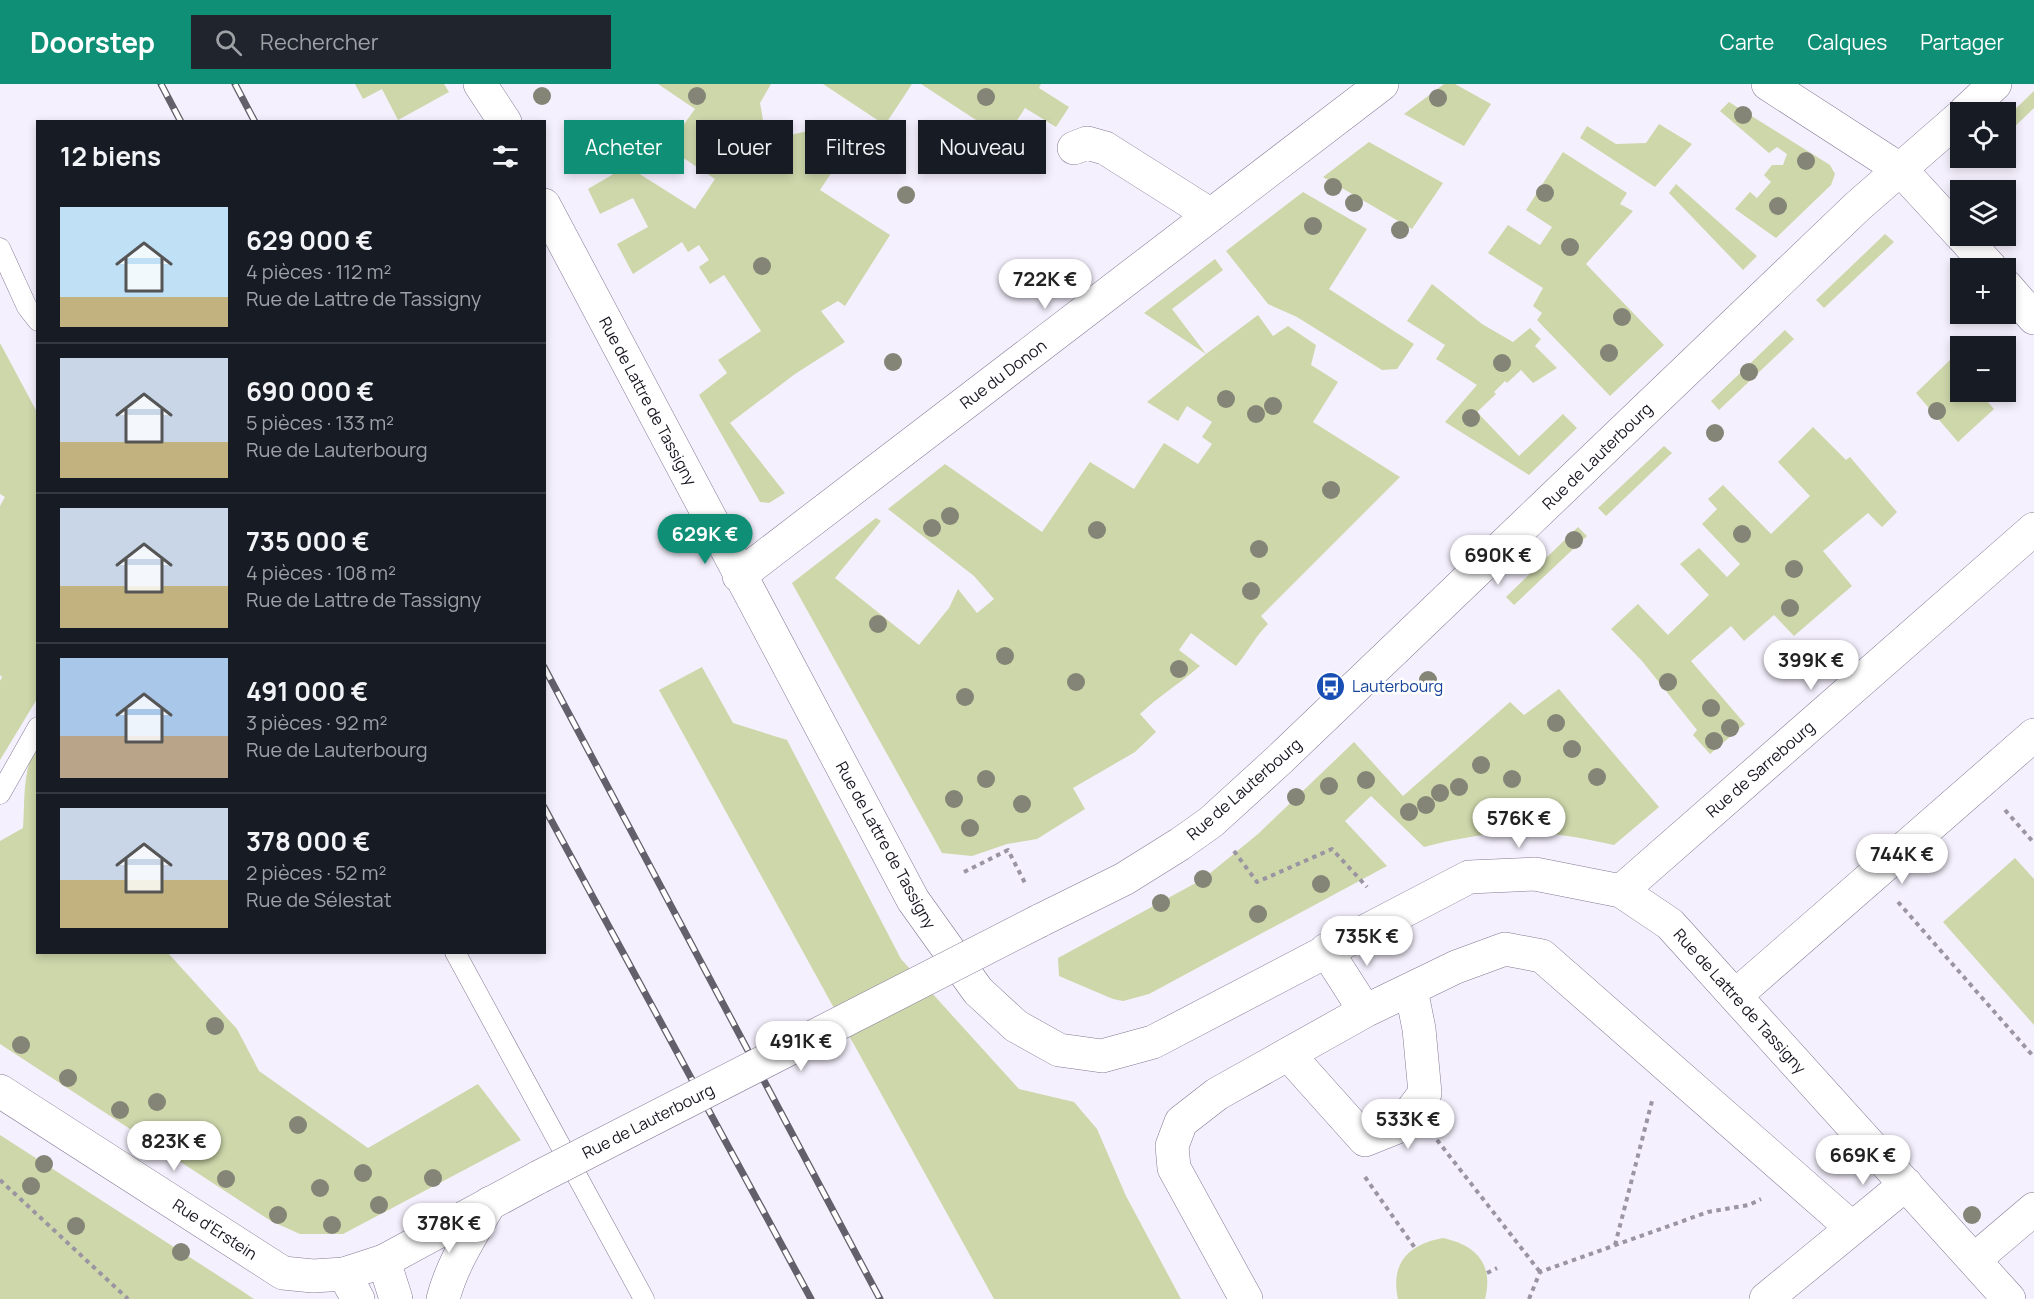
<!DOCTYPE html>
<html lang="fr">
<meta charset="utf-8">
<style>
body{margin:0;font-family:Manrope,sans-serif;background:#20242c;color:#f1f3f6;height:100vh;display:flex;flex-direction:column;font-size:22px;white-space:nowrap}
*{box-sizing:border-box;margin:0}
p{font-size:20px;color:#9ea1a6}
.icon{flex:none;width:33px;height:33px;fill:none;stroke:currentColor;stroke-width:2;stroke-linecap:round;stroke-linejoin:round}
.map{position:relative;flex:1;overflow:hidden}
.sheet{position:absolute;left:36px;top:36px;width:510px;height:834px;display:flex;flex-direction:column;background:#171b24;border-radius:0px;box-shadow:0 3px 9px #0003}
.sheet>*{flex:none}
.top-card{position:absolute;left:564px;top:36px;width:570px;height:54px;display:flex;gap:12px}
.controls{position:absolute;left:1950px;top:18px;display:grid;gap:12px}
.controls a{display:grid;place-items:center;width:66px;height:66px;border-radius:0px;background:#171b24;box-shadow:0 3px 9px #0003;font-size:30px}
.price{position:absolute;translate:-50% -51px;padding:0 14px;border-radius:21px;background:#fff;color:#222;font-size:20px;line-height:39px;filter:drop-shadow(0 2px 3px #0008)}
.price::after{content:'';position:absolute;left:50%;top:36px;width:18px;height:14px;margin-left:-9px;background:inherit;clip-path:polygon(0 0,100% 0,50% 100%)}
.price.selected{background:#0f8f76;color:#fff}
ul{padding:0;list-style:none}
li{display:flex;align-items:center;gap:18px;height:150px;padding:0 24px}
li+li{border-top:2px solid #363941}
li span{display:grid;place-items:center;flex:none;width:168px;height:120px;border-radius:0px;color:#555}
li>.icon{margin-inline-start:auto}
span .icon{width:72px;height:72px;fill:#fffc;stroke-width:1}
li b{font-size:26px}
h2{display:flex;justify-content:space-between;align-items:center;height:72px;padding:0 24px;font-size:26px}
.chip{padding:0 21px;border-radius:0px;background:#171b24;box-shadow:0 3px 9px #0003;font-size:21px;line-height:54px}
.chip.selected{background:#0f8f76;color:#fff}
header{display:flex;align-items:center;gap:36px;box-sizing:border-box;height:84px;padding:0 30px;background:#0f8f76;color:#fff}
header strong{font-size:28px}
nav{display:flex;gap:33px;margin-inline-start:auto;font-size:21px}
.search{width:420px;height:54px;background:#20242c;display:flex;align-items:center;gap:15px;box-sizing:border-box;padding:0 21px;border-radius:0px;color:#9ea1a6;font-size:22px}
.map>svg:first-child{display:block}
.green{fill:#cdd7aa}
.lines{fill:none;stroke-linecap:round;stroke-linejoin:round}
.service-casing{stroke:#847996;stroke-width:21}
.minor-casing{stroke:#847996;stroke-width:34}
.tertiary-casing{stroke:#847996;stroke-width:34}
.path{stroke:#9a95a1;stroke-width:4;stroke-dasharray:4.5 4.5;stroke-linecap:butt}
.service{stroke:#fff;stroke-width:20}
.minor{stroke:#fff;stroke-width:33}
.tertiary{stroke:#fff;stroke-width:33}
.rail-casing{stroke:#64606b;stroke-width:7}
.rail{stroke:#fff;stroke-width:4.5;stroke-dasharray:14;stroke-linecap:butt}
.tertiary-bridge-casing{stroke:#847996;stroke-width:34;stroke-linecap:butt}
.tertiary-bridge{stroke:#fff;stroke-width:33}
.tree{fill:#848576}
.labels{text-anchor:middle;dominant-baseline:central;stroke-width:5;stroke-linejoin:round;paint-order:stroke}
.street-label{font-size:16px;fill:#191520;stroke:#fff}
.transit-label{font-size:16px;fill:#164399;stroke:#fff;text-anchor:start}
</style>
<header>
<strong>Doorstep</strong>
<div class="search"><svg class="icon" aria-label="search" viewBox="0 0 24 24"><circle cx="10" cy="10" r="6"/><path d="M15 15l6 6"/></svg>Rechercher</div>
<nav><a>Carte</a><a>Calques</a><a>Partager</a></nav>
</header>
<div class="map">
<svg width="2034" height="1215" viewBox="0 0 2034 1215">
<rect width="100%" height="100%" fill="#f5f0fd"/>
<!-- green -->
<path class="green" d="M 355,0 L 444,0 L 449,8 L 398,36 L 382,5 L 363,15 Z
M 658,0 L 771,0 L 760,19 L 763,36 L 774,55 L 816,45 L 841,74 L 820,106 L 890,151 L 845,222 L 838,217 L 821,227 L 845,258 L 795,290 L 730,339 L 785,409 L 769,419 L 760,418 L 699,311 L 727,289 L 718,276 L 761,247 L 724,191 L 710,200 L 699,183 L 709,176 L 699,161 L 688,168 L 682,158 L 633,190 L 617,160 L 648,143 L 633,114 L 600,130 L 588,105 L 627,82 L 695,125 L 715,95 L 667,63 L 695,25 Z
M 823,0 L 912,0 L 885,41 Z
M 921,0 L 1041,0 L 1039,4 L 1069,23 L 1056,43 L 1025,24 L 1005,55 Z
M 1444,0 L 1455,0 L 1491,20 L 1464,62 L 1404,30 Z
M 2034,7 L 2034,24 L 2006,51 L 2006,34 Z
M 1729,18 L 1830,81 L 1835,90 L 1831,101 L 1776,154 L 1735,125 L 1750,108 L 1757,114 L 1771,98 L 1764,91 L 1772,81 L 1783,81 L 1787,70 L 1777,63 L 1769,69 L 1720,27 Z
M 1659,40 L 1692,60 L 1655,103 L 1580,54 L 1587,42 L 1616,60 L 1646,59 Z
M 1369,58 L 1443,99 L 1412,145 L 1323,93 Z
M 1563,68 L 1627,109 L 1620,120 L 1633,127 L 1586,180 L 1664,261 L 1610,312 L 1537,236 L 1542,229 L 1533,222 L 1543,204 L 1488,169 L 1508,141 L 1540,161 L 1552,143 L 1526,126 Z
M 1676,100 L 1757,172 L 1743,186 L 1669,109 Z
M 1303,108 L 1367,145 L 1329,205 L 1414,260 L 1397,285 L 1382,286 L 1297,233 L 1268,220 L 1226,167 Z
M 1885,150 L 1894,158 L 1824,224 L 1816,216 Z
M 1215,175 L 1223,186 L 1172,225 L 1206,270 L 1258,231 L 1273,252 L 1288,242 L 1316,261 L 1311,281 L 1338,298 L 1313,338 L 1400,393 L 1261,532 L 1268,540 C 1253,555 1249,567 1236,582 L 1191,549 L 1179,566 L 1200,582 C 1180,599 1159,612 1140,630 L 1156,648 L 1135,668 L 1073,704 L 1085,725 L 1037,755 L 1007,760 L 972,772 L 942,769 L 792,499 L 876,434 L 881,437 L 835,494 L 919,561 L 949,524 L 958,505 L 977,529 L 994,515 L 974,492 L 888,425 L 945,380 L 1042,448 L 1090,378 L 1134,405 L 1164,359 L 1198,380 L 1212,360 L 1202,353 L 1212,338 L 1187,322 L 1178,337 L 1147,318 L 1206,270 L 1144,229 Z
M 1432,200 L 1482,240 L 1513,258 L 1530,244 L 1541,255 L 1535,262 L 1557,284 L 1533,299 L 1521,286 L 1507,299 L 1505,297 L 1494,308 L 1496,310 L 1477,328 L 1519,372 L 1563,330 L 1577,344 L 1529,391 L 1445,338 L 1477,301 L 1436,275 L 1445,261 L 1407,237 Z
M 1785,246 L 1794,255 L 1719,326 L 1711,317 Z
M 0,259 L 38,330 L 37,615 L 0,676 L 0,597 L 2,593 L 0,591 L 0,422 L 5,413 L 0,410 Z
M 1951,275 L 1960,286 L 1960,308 L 1979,308 L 1994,325 L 1958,358 L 1916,309 Z
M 1813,343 L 1846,376 L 1850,373 L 1897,428 L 1882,443 L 1868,429 L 1823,467 L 1852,502 L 1794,552 L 1774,531 L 1744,557 L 1731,542 L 1691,577 L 1745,640 L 1710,670 L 1693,651 L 1697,646 L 1642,577 L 1611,545 L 1638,520 L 1668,551 L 1709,511 L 1680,480 L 1699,464 L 1727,493 L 1740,480 L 1702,440 L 1717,425 L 1708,415 L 1723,401 L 1771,450 L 1810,412 L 1778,378 Z
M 1664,362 L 1672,369 L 1606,432 L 1598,424 Z
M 1578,443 L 1587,452 L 1514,521 L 1506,513 Z
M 702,583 L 733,639 L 787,656 L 901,875 L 1019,1005 L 1074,1018 L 1097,1045 L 1126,1112 L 1181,1215 L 994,1215 L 659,606 Z
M 1559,605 L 1659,723 L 1614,761 C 1539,744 1498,744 1424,763 L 1371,712 L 1345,737 L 1387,782 L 1149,910 L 1123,917 L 1113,915 L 1059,892 L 1058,874 L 1203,795 L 1258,750 L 1354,658 L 1403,712 L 1510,618 L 1524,631 Z
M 37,663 L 38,868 L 168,869 L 237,945 L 259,987 L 368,1064 L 478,1000 L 521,1056 L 343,1150 L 300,1150 L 271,1137 L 0,960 L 0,757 L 23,744 C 25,718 22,684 37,663 Z
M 2015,774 L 2034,795 L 2034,941 L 1943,838 Z
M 0,1051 L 239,1205 L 254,1215 L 0,1215 Z
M 1443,1154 C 1476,1161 1494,1180 1485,1215 L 1398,1215 C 1390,1179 1409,1160 1443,1154 Z"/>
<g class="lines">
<defs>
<path id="service" d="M 0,164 L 27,223 L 38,237
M 0,710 L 38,643
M 455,868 L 644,1215"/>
<path id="minor" d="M 480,0 L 505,38
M 1768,0 L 1901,86 L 1960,150
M 1074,64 L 1087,59 L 1105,64 L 1211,131
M 544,121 L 913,816 L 978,907 L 1016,942 L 1059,966 L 1102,972 L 1153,958 L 1469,793 L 1535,790 L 1621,807 L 1670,840 L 2009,1215
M 1962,152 L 1991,184
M 2006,202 L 2034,234
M 739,492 L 1382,0
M 1621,807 L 2034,445
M 1326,866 L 1365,927
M 1735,912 L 2034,651
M 1288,970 L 1365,1056 L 1400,1042 L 1425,1009 L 1419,945 L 1411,905
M 1974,1176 L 2034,1125
M 384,1177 L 396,1215
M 344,1190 L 358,1215
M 443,1215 C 452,1180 472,1150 490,1119
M 1246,1215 L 1174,1084 L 1172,1062 L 1181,1038 L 1217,1010 L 1365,927 L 1456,883 L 1505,865 L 1542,872 L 1852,1144
M 1766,1215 L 1906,1100"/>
<path id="tertiary" d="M 1965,28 L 1995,0
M 1039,837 L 1124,795 L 1180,760 L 1211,738 L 1279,676 L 1858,122 L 1960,33
M 0,1007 L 283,1189 L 313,1192 L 344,1190 L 384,1177 L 539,1093"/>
</defs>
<!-- service casing -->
<use href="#service" class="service-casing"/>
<!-- minor casing -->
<use href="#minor" class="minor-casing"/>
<!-- tertiary casing -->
<use href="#tertiary" class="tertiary-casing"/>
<!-- path -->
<path class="path" d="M 2005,726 L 2034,759
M 1234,767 L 1257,798 L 1332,765 L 1367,803
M 964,788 L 1008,766 L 1026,801
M 1898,818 L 2034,973
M 1437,1056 L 1540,1188
M 1365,1093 L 1415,1164
M 0,1096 L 128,1215
M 1615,1161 L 1652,1017
M 1487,1189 L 1497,1184
M 1529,1215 L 1540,1188 L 1708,1128 L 1749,1121 L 1761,1115"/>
<!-- service -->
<use href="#service" class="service"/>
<!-- minor -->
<use href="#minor" class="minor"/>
<!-- tertiary -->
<use href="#tertiary" class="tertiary"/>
<defs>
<path id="rail" d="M 161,0 L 181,38
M 235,0 L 255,38
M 544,583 L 880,1215
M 544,723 L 811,1215"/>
</defs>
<!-- rail casing -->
<use href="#rail" class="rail-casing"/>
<!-- rail -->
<use href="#rail" class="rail"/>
<defs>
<path id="tertiary-bridge" d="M 539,1093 L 1039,837"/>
</defs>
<!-- tertiary-bridge casing -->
<use href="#tertiary-bridge" class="tertiary-bridge-casing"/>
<!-- tertiary-bridge -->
<use href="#tertiary-bridge" class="tertiary-bridge"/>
</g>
<!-- trees -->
<g class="tree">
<circle cx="542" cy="12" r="9"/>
<circle cx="697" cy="12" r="9"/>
<circle cx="986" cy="13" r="9"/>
<circle cx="1438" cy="14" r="9"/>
<circle cx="1743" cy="31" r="9"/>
<circle cx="1806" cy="77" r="9"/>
<circle cx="1333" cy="103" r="9"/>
<circle cx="1545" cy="109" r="9"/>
<circle cx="906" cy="111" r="9"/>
<circle cx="1354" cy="119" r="9"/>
<circle cx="1778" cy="122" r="9"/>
<circle cx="1313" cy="142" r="9"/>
<circle cx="1400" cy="146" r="9"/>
<circle cx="1570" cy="163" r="9"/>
<circle cx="762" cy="182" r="9"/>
<circle cx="1622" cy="233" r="9"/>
<circle cx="1609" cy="269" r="9"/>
<circle cx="893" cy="278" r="9"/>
<circle cx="1502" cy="279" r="9"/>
<circle cx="1749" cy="288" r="9"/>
<circle cx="1226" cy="315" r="9"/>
<circle cx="1273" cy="322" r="9"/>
<circle cx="1937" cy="327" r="9"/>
<circle cx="1256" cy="330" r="9"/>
<circle cx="1471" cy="334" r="9"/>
<circle cx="1715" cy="349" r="9"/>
<circle cx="1331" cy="406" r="9"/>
<circle cx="950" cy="432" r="9"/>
<circle cx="932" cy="444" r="9"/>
<circle cx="1097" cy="446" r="9"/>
<circle cx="1742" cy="450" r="9"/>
<circle cx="1574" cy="456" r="9"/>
<circle cx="1259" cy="465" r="9"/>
<circle cx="1794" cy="485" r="9"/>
<circle cx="1251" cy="507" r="9"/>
<circle cx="1790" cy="524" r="9"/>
<circle cx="878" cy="540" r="9"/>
<circle cx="1005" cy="572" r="9"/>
<circle cx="1179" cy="585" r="9"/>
<circle cx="1428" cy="596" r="9"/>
<circle cx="1076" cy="598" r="9"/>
<circle cx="1668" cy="598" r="9"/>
<circle cx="965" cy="613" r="9"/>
<circle cx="1711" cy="624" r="9"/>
<circle cx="1556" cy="639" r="9"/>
<circle cx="1730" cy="644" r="9"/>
<circle cx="1714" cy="657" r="9"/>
<circle cx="1572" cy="665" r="9"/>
<circle cx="1481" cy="681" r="9"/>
<circle cx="1597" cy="693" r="9"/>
<circle cx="986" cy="695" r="9"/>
<circle cx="1512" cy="695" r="9"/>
<circle cx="1366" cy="696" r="9"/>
<circle cx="1329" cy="702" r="9"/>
<circle cx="1459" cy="703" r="9"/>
<circle cx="1440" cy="709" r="9"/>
<circle cx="1296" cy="713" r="9"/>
<circle cx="954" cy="715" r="9"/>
<circle cx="1022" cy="720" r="9"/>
<circle cx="1426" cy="721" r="9"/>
<circle cx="1409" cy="728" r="9"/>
<circle cx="970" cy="744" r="9"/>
<circle cx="1203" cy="795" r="9"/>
<circle cx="1321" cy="800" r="9"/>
<circle cx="1161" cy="819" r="9"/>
<circle cx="1258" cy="830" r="9"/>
<circle cx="215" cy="942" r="9"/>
<circle cx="21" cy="961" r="9"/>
<circle cx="68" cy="994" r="9"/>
<circle cx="157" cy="1018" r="9"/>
<circle cx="120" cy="1026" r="9"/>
<circle cx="298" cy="1041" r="9"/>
<circle cx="173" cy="1060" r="9"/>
<circle cx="44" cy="1080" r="9"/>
<circle cx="363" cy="1089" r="9"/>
<circle cx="433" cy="1094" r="9"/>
<circle cx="226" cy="1095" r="9"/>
<circle cx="31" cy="1102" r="9"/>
<circle cx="320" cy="1104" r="9"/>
<circle cx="379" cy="1121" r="9"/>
<circle cx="278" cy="1131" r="9"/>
<circle cx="1972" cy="1131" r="9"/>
<circle cx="332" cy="1141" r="9"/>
<circle cx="76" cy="1142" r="9"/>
<circle cx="181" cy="1168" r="9"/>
</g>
<!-- icons -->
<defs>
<symbol id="bus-disc" viewBox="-11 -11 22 22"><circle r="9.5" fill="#1a4fb4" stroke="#fff"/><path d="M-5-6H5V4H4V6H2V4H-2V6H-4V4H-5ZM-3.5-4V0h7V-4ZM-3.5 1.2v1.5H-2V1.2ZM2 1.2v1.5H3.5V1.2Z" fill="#fff"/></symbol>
</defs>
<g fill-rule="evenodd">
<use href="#bus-disc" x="1314" y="586" width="33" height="33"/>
</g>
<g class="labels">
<!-- street labels -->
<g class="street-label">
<text transform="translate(1003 290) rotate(-37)">Rue du Donon</text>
<text transform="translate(648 317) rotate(62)">Rue de Lattre de Tassigny</text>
<text transform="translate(1597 372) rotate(-44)">Rue de Lauterbourg</text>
<text transform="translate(1760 685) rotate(-41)">Rue de Sarrebourg</text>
<text transform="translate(1244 705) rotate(-41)">Rue de Lauterbourg</text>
<text transform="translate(886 761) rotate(61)">Rue de Lattre de Tassigny</text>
<text transform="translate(1740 917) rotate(48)">Rue de Lattre de Tassigny</text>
<text transform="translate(648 1037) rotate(-27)">Rue de Lauterbourg</text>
<text transform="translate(215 1145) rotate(33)">Rue d'Erstein</text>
</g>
<!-- transit labels -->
<g class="transit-label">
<text x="1352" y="602">Lauterbourg</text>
</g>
</g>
</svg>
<div class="controls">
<a><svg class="icon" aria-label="locate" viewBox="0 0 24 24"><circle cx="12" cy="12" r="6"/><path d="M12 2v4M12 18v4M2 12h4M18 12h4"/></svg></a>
<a><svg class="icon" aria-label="layers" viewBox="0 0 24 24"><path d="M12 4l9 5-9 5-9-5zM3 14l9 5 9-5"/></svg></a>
<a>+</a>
<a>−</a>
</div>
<b class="price" style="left:1045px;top:226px">722K €</b>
<b class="price selected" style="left:705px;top:481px">629K €</b>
<b class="price" style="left:1498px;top:502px">690K €</b>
<b class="price" style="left:1811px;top:607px">399K €</b>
<b class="price" style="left:1519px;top:765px">576K €</b>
<b class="price" style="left:1902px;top:801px">744K €</b>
<b class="price" style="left:1367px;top:883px">735K €</b>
<b class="price" style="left:801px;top:988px">491K €</b>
<b class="price" style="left:1408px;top:1066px">533K €</b>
<b class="price" style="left:174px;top:1088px">823K €</b>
<b class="price" style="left:1863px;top:1102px">669K €</b>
<b class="price" style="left:449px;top:1170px">378K €</b>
<div class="top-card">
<a class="chip selected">Acheter</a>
<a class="chip">Louer</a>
<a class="chip">Filtres</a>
<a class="chip">Nouveau</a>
</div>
<section class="sheet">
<h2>12 biens<svg class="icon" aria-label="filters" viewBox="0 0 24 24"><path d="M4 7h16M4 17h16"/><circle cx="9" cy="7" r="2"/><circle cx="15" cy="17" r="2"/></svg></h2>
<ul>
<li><span style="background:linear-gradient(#bfe0f5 75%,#c2b280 0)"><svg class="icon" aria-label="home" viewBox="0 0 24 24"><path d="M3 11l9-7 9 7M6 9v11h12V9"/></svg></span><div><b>629 000 €</b><p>4 pièces · 112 m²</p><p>Rue de Lattre de Tassigny</p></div></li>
<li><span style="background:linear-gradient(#c9d6e8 70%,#c2b280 0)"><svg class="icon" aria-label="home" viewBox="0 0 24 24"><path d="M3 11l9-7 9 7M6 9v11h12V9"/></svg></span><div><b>690 000 €</b><p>5 pièces · 133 m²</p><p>Rue de Lauterbourg</p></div></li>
<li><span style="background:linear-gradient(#c9d6e8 65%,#c2b280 0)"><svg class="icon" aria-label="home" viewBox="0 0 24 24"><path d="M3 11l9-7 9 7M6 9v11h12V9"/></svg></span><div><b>735 000 €</b><p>4 pièces · 108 m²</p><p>Rue de Lattre de Tassigny</p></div></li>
<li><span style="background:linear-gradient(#a9c7e8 65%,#b9a48a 0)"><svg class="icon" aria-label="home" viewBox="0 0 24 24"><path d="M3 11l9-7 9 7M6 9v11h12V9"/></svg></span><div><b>491 000 €</b><p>3 pièces · 92 m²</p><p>Rue de Lauterbourg</p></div></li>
<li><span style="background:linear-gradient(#c9d6e8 60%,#c2b280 0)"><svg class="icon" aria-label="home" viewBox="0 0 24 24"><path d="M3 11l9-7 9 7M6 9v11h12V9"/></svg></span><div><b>378 000 €</b><p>2 pièces · 52 m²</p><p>Rue de Sélestat</p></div></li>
</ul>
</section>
</div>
